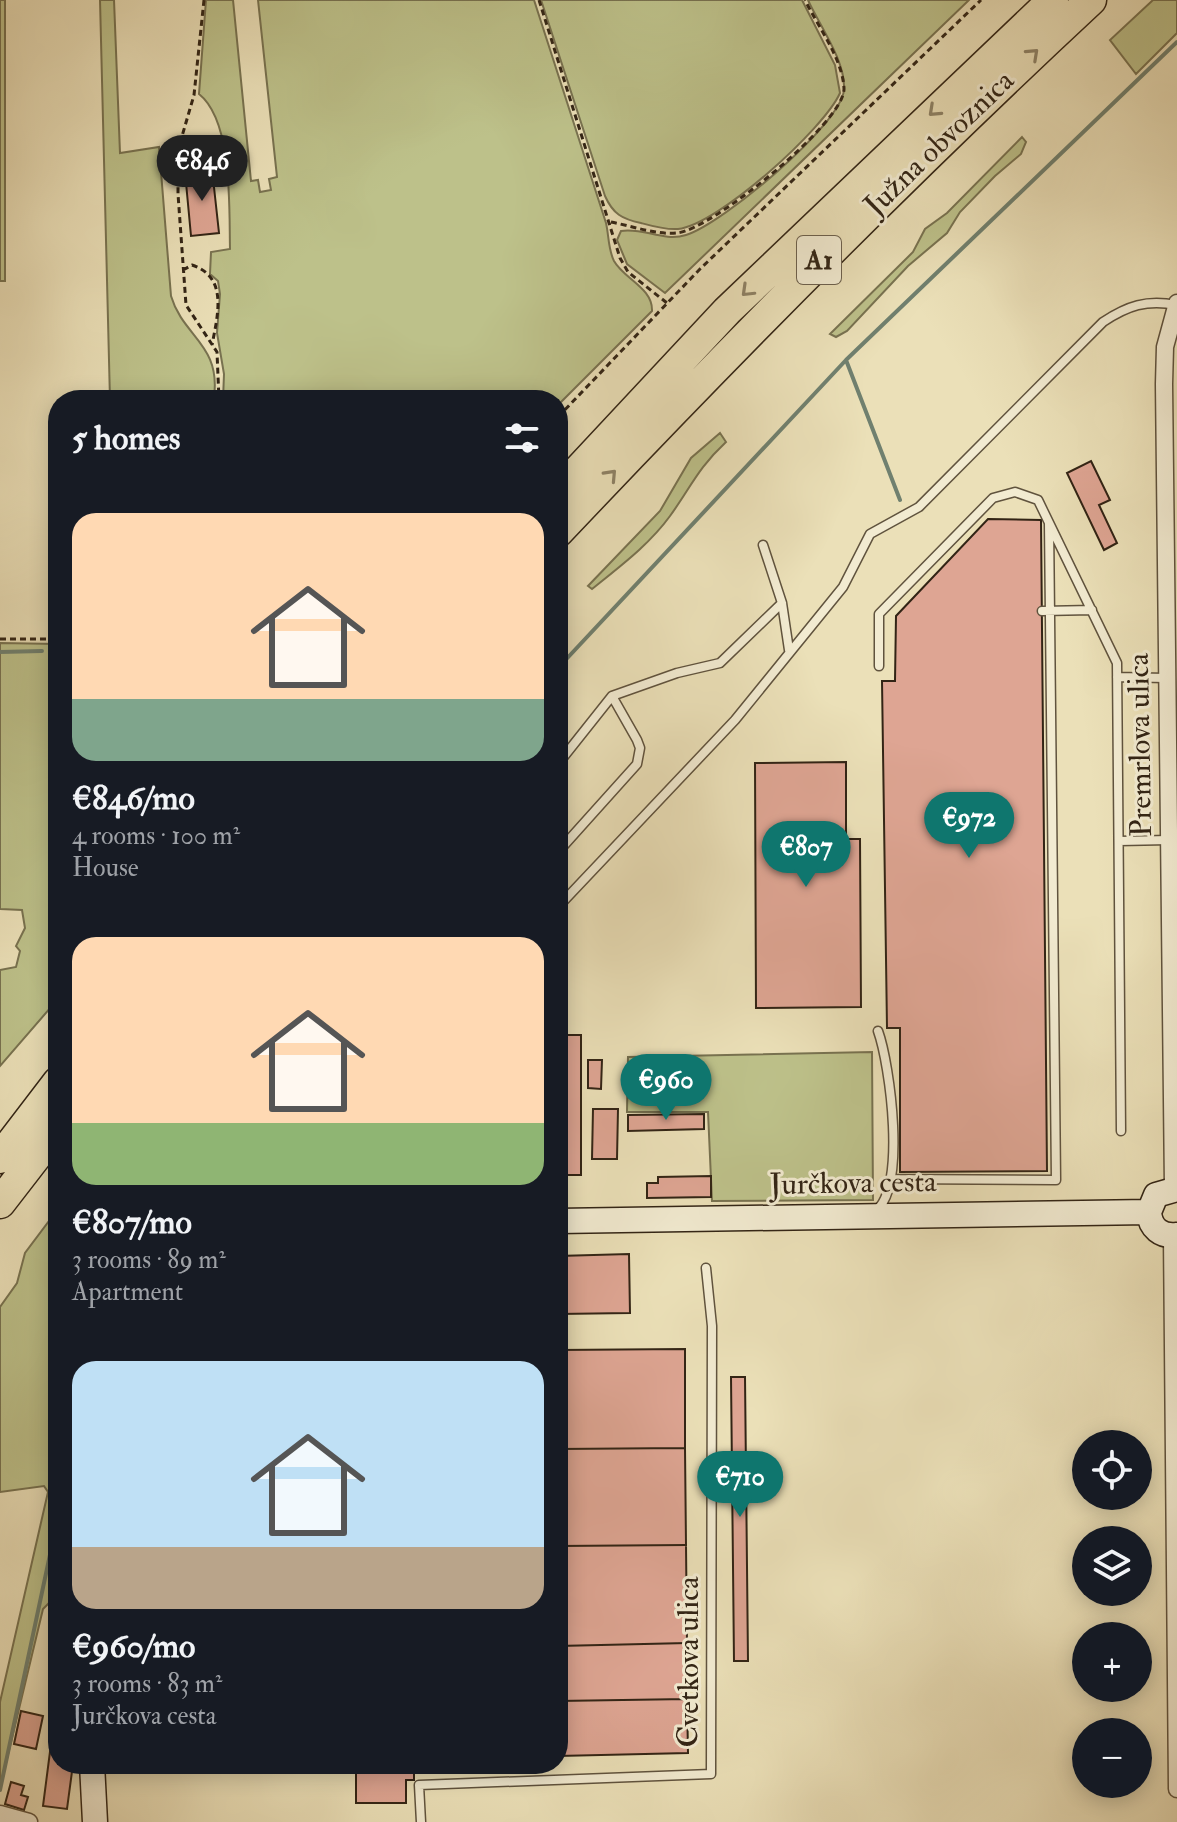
<!DOCTYPE html>
<meta charset="utf-8">
<style>
body{margin:0;font-family:"IM FELL Double Pica",serif;background:#20242c;color:#f1f3f6;height:100vh;display:flex;flex-direction:column;font-size:30px;white-space:nowrap}
*{box-sizing:border-box;margin:0}
p{font-size:26px;color:#9ea1a6}
.icon{flex:none;width:44px;height:44px;fill:none;stroke:currentColor;stroke-width:2;stroke-linecap:round;stroke-linejoin:round}
.map{position:relative;flex:1;overflow:hidden}
.sheet{position:absolute;left:48px;top:390px;width:520px;height:1384px;display:flex;flex-direction:column;background:#171b24;border-radius:32px;box-shadow:0 4px 20px #0003}
.sheet>*{flex:none}
.tools{position:absolute;left:1072px;top:1430px;display:grid;gap:16px}
.tools a{display:grid;place-items:center;width:80px;height:80px;border-radius:50%;background:#171b24;box-shadow:0 4px 20px #0003;font-size:40px}
.price{position:absolute;translate:-50% -68px;padding:0 18px;border-radius:28px;background:#0f766e;color:#fff;font-size:26px;line-height:52px;filter:drop-shadow(0 2px 4px #0008)}
.price::after{content:'';position:absolute;left:50%;top:48px;width:24px;height:18px;margin-left:-12px;background:inherit;clip-path:polygon(0 0,100% 0,50% 100%)}
.price.current{background:#222;color:#fff}
ul{padding:0;list-style:none}
li{display:grid;align-content:center;gap:16px;height:424px;padding:0 24px}
li span{display:grid;place-items:center;height:248px;border-radius:24px;color:#555}
li>.icon{margin-inline-start:auto}
span .icon{width:144px;height:144px;fill:#fffc;stroke-width:1}
li b{font-size:34px}
h2{display:flex;justify-content:space-between;align-items:center;height:96px;padding:0 24px;font-size:34px}
.map>svg:first-child{display:block}
.green{fill:#bdc18a;stroke:#787250;stroke-width:2}
.lines{fill:none;stroke-linecap:round;stroke-linejoin:round}
.stream{stroke:#70806f;stroke-width:4}
.building{fill:#dea593;stroke:#322415;stroke-width:2}
.lane-casing{stroke:#60533e;stroke-width:11}
.street-casing{stroke:#60533e;stroke-width:19}
.secondary-casing{stroke:#322415;stroke-width:27}
.highway-casing{stroke:#322415;stroke-width:33}
.path{stroke:#322415;stroke-width:3;stroke-dasharray:6 4;stroke-linecap:butt}
.lane{stroke:#f2ebd1;stroke-width:8}
.street{stroke:#f2ebd1;stroke-width:16}
.secondary{stroke:#f2ebd1;stroke-width:24}
.highway{stroke:#ebe0b8;stroke-width:30}
.oneway{stroke:#8e8266}
.labels{text-anchor:middle;dominant-baseline:central;stroke-width:6;stroke-linejoin:round;paint-order:stroke}
.shield{fill:#f2ebd1;stroke:#6c604d;stroke-width:2}
.shield-label{font-size:28px;font-weight:bold;fill:#322415}
.street-label{font-size:30px;fill:#322415;stroke:#f2ebd1}
</style>
<div class="map">
<svg width="1177" height="1822" viewBox="0 0 1177 1822">
<rect width="100%" height="100%" fill="#ebe0b8"/>
<filter id="stains"><feTurbulence type="fractalNoise" baseFrequency=".0025" numOctaves="4"/><feColorMatrix values="0 0 0 0 .2 0 0 0 0 .09 0 0 0 0 .02 0 0 0 .5 -.17"/></filter>
<radialGradient id="worn" r=".72"><stop offset=".6" stop-color="#630" stop-opacity="0"/><stop offset="1" stop-color="#630" stop-opacity=".3"/></radialGradient>
<!-- green -->
<path class="green" d="M 0,0 L 5,0 L 5,281 L 0,281 Z
M 100,0 L 114,0 L 120,153 L 159,147 L 171,296 C 183,337 221,344 214,397 L 206,400 L 110,400 Z
M 206,0 L 233,0 L 251,181 L 258,180 L 260,192 L 271,190 L 269,179 L 277,177 L 258,0 L 534,0 L 606,223 C 609,236 608,249 614,261 C 624,279 653,288 652,311 L 558,405 L 558,400 L 223,400 L 224,374 L 217,333 L 220,294 L 218,281 L 210,274 L 211,252 L 230,249 C 229,208 233,121 199,94 Z
M 541,0 L 802,0 L 835,65 L 840,93 C 824,129 718,225 678,229 C 666,230 652,226 641,223 C 622,219 613,214 605,196 Z
M 808,0 L 969,0 L 665,293 L 627,264 L 617,240 L 621,231 C 643,227 663,242 686,235 C 722,224 841,125 844,90 C 846,61 819,25 808,0 Z
M 1153,0 L 1177,0 L 1177,33 L 1136,74 L 1110,40 Z
M 1022,137 L 1026,142 L 1021,154 L 995,176 L 960,212 L 947,233 L 908,266 L 847,331 L 836,337 L 830,334 L 913,252 L 925,229 L 947,213 Z
M 720,433 L 726,442 C 698,468 691,487 670,516 C 649,545 619,567 592,589 L 588,586 L 660,511 L 691,458 Z
M 0,643 L 58,644 L 58,999 L 0,1066 L 0,970 L 16,967 L 20,951 L 16,946 L 25,928 L 22,910 L 0,909 Z
M 872,1052 L 873,1200 L 712,1201 L 708,1112 L 627,1112 L 628,1057 Z
M 58,1209 L 58,1582 L 52,1600 L 43,1609 L 0,1788 L 0,1702 L 48,1492 L 44,1486 L 0,1492 L 0,1307 L 17,1283 L 25,1253 Z"/>
<g class="lines">
<!-- stream -->
<path class="stream" d="M 846,360 L 900,500
M 0,652 L 42,651
M 558,668 L 846,360 L 1177,42
M 0,1790 L 58,1517"/>
</g>
<!-- building -->
<path class="building" d="M 212,169 L 219,233 L 191,236 L 185,172 Z
M 1091,461 L 1110,500 L 1099,505 L 1117,543 L 1104,550 L 1067,473 Z
M 988,519 L 1041,520 L 1047,1171 L 900,1172 L 900,1028 L 887,1028 L 882,681 L 895,681 L 896,616 Z
M 846,762 L 846,839 L 860,839 L 861,1007 L 756,1008 L 755,763 Z
M 558,1035 L 581,1035 L 581,1175 L 558,1175 Z
M 588,1060 L 602,1060 L 601,1089 L 588,1088 Z
M 593,1109 L 618,1109 L 617,1159 L 592,1159 Z
M 704,1114 L 704,1129 L 628,1131 L 628,1115 Z
M 711,1176 L 711,1197 L 647,1198 L 647,1183 L 658,1183 L 658,1177 Z
M 629,1254 L 630,1313 L 558,1314 L 558,1256 Z
M 685,1349 L 685,1448 L 558,1449 L 558,1350 Z
M 731,1377 L 745,1377 L 748,1661 L 734,1661 Z
M 685,1448 L 686,1545 L 558,1546 L 558,1449 Z
M 686,1545 L 687,1643 L 558,1646 L 558,1546 Z
M 687,1643 L 687,1699 L 558,1701 L 558,1646 Z
M 687,1699 L 688,1753 L 558,1756 L 558,1701 Z
M 21,1711 L 43,1716 L 36,1749 L 14,1744 Z
M 51,1744 L 58,1745 L 58,1764 L 73,1764 L 67,1809 L 43,1806 Z
M 356,1764 L 414,1764 L 414,1780 L 406,1780 L 406,1803 L 356,1803 Z
M 11,1782 L 24,1786 L 21,1795 L 28,1797 L 24,1810 L 5,1804 Z"/>
<g class="lines">
<defs>
<path id="lane" d="M 763,545 L 782,603 L 789,650
M 1042,611 L 1092,610
M 879,666 L 879,614 L 993,498 L 1015,492 L 1038,500 L 1117,663 L 1121,1131
M 1117,677 L 1166,678
M 558,764 L 612,696 L 677,673 L 720,663 L 782,603
M 1119,841 L 1169,840
M 558,852 L 637,764 L 640,748 L 637,740 L 612,696
M 558,907 L 735,720 L 843,587 L 870,534 L 919,507 L 1103,322 C 1127,306 1147,299 1176,305
M 892,1179 L 1056,1180 L 1049,523
M 875,1211 C 907,1190 890,1064 878,1031
M 421,1822 L 419,1785 L 711,1774 L 712,1326 L 706,1268"/>
<path id="street" d="M 1173,1188 L 1164,384 L 1165,347 L 1177,303
M 1172,1236 L 1177,1789
M 0,1814 L 29,1822"/>
<path id="secondary" d="M 1177,1189 L 1156,1195 L 1149,1212 C 1150,1228 1161,1237 1177,1235
M 558,1221 L 1149,1212
M 92,1764 L 95,1822"/>
<path id="highway" d="M 558,492 L 727,311 L 1053,0
M 558,532 C 731,349 907,171 1091,0
M 0,1158 L 58,1082
M 0,1203 L 58,1128"/>
</defs>
<!-- lane casing -->
<use href="#lane" class="lane-casing"/>
<!-- street casing -->
<use href="#street" class="street-casing"/>
<!-- secondary casing -->
<use href="#secondary" class="secondary-casing"/>
<!-- highway casing -->
<use href="#highway" class="highway-casing"/>
<!-- path -->
<path class="path" d="M 204,0 L 194,95 L 178,150 L 178,194 L 186,305 L 217,352 L 219,400
M 539,0 L 620,258 L 628,272 L 667,303
M 611,222 C 632,226 656,235 677,233 C 711,230 844,123 844,89 C 843,59 818,27 805,0
M 183,270 L 192,265 C 228,277 218,314 212,345
M 558,417 L 700,269 L 981,0
M 0,639 L 58,639"/>
<!-- lane -->
<use href="#lane" class="lane"/>
<!-- street -->
<use href="#street" class="street"/>
<!-- secondary -->
<use href="#secondary" class="secondary"/>
<!-- highway -->
<use href="#highway" class="highway"/>
</g>
<!-- one-way arrows -->
<defs><path id="oneway-chevron" d="M-2-3.5L2.5 0L-2 3.5" fill="none" stroke-width="1.6" stroke-linecap="round" stroke-linejoin="round" transform="scale(2)"/></defs>
<g class="oneway">
<use href="#oneway-chevron" transform="translate(1033 54) rotate(-43)"/>
<use href="#oneway-chevron" transform="translate(934 111) rotate(137)"/>
<use href="#oneway-chevron" transform="translate(747 291) rotate(136)"/>
<use href="#oneway-chevron" transform="translate(611 475) rotate(-47)"/>
</g>
<g class="labels">
<!-- shield labels -->
<rect class="shield" x="797" y="236" width="44" height="48" rx="6"/>
<g class="shield-label">
<text x="819" y="260">A1</text>
</g>
<!-- street labels -->
<g class="street-label">
<text transform="translate(939 143) rotate(-44)">Južna obvoznica</text>
<text transform="translate(1140 745) rotate(-91)">Premrlova ulica</text>
<text transform="translate(853 1183) rotate(-1)">Jurčkova cesta</text>
<text transform="translate(688 1662) rotate(-90)">Cvetkova ulica</text>
</g>
</g>
<rect width="100%" height="100%" filter="url(#stains)"/>
<rect width="100%" height="100%" fill="url(#worn)"/>
</svg>
<div class="tools">
<a><svg class="icon" aria-label="locate" viewBox="0 0 24 24"><circle cx="12" cy="12" r="6"/><path d="M12 2v4M12 18v4M2 12h4M18 12h4"/></svg></a>
<a><svg class="icon" aria-label="layers" viewBox="0 0 24 24"><path d="M12 4l9 5-9 5-9-5zM3 14l9 5 9-5"/></svg></a>
<a>+</a>
<a>−</a>
</div>
<b class="price current" style="left:202px;top:203px">€846</b>
<b class="price" style="left:969px;top:860px">€972</b>
<b class="price" style="left:806px;top:889px">€807</b>
<b class="price" style="left:666px;top:1122px">€960</b>
<b class="price" style="left:740px;top:1519px">€710</b>
<section class="sheet">
<h2>5 homes<svg class="icon" aria-label="filters" viewBox="0 0 24 24"><path d="M4 7h16M4 17h16"/><circle cx="9" cy="7" r="2"/><circle cx="15" cy="17" r="2"/></svg></h2>
<ul>
<li><span style="background:linear-gradient(#ffd9b3 75%,#7fa58c 0)"><svg class="icon" aria-label="home" viewBox="0 0 24 24"><path d="M3 11l9-7 9 7M6 9v11h12V9"/></svg></span><div><b>€846/mo</b><p>4 rooms · 100 m²</p><p>House</p></div></li>
<li><span style="background:linear-gradient(#ffd9b3 75%,#8fb573 0)"><svg class="icon" aria-label="home" viewBox="0 0 24 24"><path d="M3 11l9-7 9 7M6 9v11h12V9"/></svg></span><div><b>€807/mo</b><p>3 rooms · 89 m²</p><p>Apartment</p></div></li>
<li><span style="background:linear-gradient(#bfe0f5 75%,#b9a48a 0)"><svg class="icon" aria-label="home" viewBox="0 0 24 24"><path d="M3 11l9-7 9 7M6 9v11h12V9"/></svg></span><div><b>€960/mo</b><p>3 rooms · 83 m²</p><p>Jurčkova cesta</p></div></li>
</ul>
</section>
</div>
